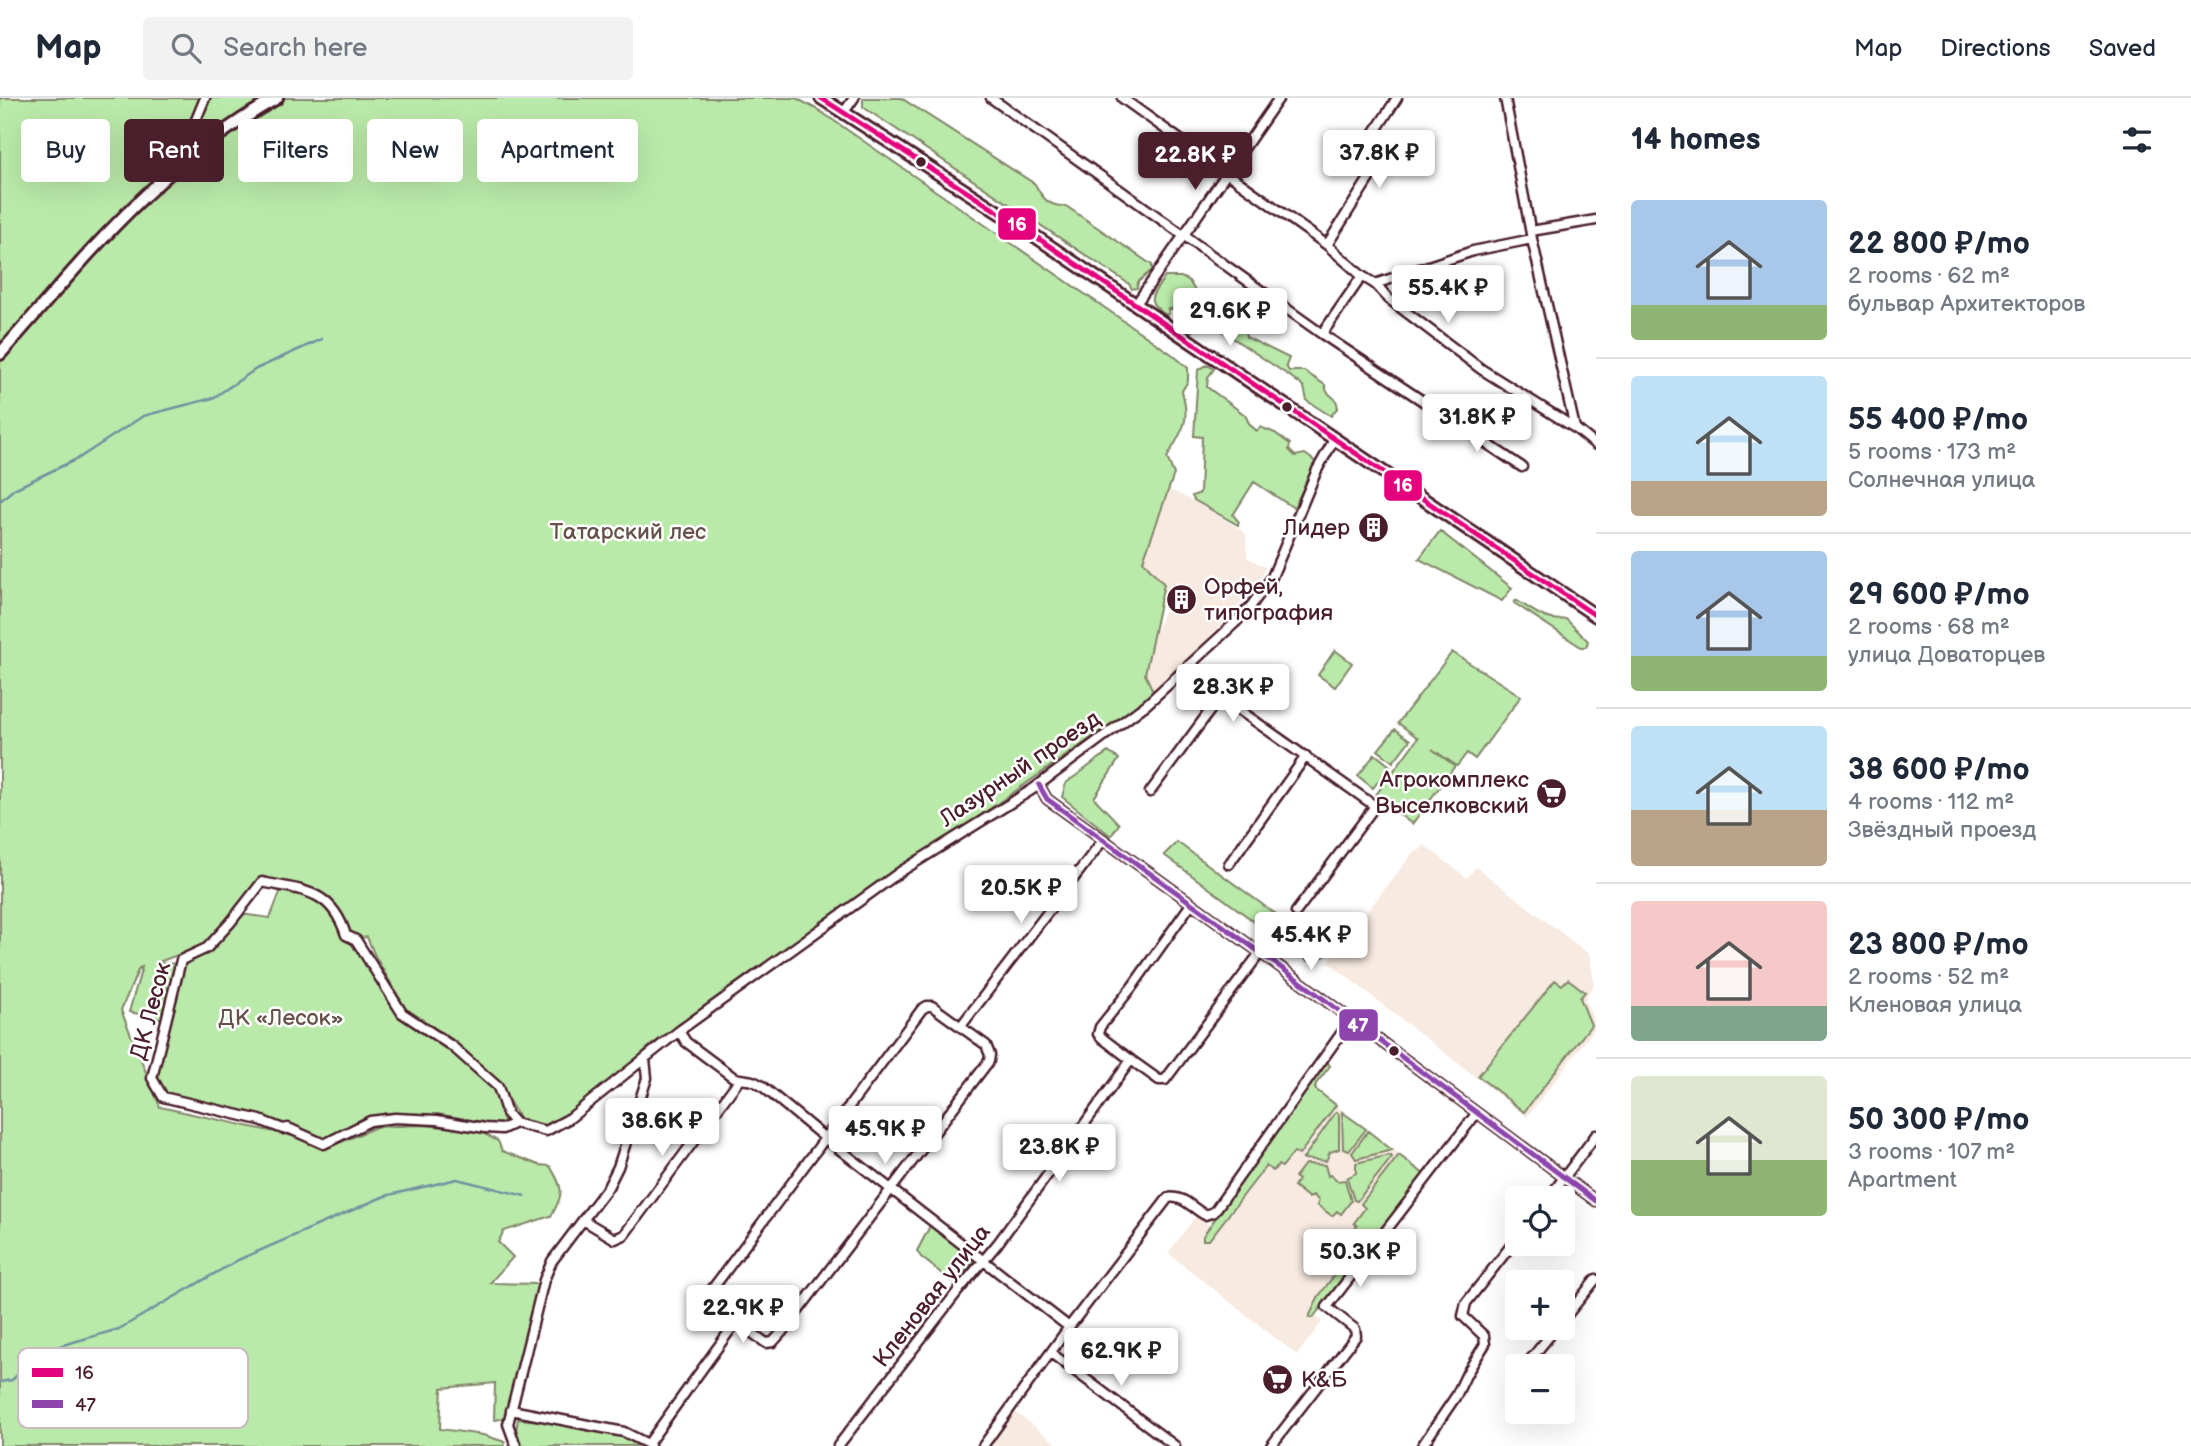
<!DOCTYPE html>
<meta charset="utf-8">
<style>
body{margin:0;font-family:"Balsamiq Sans",sans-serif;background:#f2f2f3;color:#1f2937;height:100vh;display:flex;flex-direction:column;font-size:26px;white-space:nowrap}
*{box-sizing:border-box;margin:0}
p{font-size:23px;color:#747a83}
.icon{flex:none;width:38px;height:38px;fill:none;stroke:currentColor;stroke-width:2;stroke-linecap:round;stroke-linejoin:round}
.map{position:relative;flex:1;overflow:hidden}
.drawer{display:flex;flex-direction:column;background:#fff;width:595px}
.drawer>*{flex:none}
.guide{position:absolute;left:21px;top:21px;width:665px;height:63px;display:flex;gap:14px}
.fabs{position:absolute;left:1505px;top:1088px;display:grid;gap:14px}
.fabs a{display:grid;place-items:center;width:70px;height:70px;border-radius:7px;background:#fff;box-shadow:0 7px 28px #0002;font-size:35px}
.price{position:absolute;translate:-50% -60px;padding:0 16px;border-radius:7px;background:#fff;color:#222;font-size:23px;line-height:46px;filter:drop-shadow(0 2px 4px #0008)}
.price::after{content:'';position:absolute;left:50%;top:42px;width:21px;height:16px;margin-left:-10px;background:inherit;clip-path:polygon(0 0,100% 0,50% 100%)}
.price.current{background:#4a1f2b;color:#fff}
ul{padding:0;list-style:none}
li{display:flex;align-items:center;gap:21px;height:175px;padding:0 35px}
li+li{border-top:2px solid #e0e1e3}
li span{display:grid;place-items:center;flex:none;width:196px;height:140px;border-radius:7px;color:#555}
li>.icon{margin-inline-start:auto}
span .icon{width:84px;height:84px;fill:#fffc;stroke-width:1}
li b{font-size:30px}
h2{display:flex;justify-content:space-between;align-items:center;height:84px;padding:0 35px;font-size:30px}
.pill{padding:0 24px;border-radius:7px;background:#fff;box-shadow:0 7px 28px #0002;font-size:24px;line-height:63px}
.pill.current{background:#4a1f2b;color:#fff}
header{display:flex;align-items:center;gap:42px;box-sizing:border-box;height:98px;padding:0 35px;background:#fff;border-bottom:2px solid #e0e1e3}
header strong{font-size:33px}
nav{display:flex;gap:38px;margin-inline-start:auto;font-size:24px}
.search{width:490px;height:63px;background:#f2f2f3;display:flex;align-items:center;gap:18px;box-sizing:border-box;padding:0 24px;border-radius:7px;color:#747a83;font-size:26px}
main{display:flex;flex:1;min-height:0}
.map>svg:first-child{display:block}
.built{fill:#f7eae0}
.green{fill:#baeaa9;stroke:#82846a;stroke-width:2;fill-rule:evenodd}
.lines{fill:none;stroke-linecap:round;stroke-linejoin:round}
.stream{stroke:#7390a1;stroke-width:2.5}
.minor-casing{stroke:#4a1f2b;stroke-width:13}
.major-casing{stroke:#4a1f2b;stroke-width:16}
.minor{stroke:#fff;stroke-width:8}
.major{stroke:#fff;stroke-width:10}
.bus-1-casing{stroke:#fff;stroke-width:10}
.bus-2-casing{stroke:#fff;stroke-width:10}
.bus-1{stroke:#e5007d;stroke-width:5}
.bus-2{stroke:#8e44ad;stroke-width:5}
.bus-dot{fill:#4a1f2b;stroke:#fff;stroke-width:2.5}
.labels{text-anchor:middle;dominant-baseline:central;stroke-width:5;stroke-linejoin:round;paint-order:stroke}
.poi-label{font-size:23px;fill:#4a1f2b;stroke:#fff;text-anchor:end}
.park-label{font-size:23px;fill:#66524a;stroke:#fff}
.street-label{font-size:23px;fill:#4a1f2b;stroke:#fff}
.key{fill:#fff;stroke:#c9bcbf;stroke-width:2}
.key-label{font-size:19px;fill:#4a1f2b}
.line-badge{stroke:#fff;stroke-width:2.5}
.badge-label{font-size:19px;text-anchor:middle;font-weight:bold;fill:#fff}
</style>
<header>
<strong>Map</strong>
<div class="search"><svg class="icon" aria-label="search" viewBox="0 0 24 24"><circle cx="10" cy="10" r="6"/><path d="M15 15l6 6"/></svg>Search here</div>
<nav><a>Map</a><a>Directions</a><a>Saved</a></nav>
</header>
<main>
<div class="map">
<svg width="1596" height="1348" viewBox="0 0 1596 1348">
<rect width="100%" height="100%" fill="#fff"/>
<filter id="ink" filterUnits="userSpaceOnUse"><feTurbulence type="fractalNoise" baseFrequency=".0143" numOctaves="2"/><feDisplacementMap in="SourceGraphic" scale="14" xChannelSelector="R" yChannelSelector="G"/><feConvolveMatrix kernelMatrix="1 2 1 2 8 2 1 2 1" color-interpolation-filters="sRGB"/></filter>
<g filter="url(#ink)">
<!-- built -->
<path class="built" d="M 1170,392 L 1195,404 L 1243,433 L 1246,437 L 1247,459 L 1266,470 L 1254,491 L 1181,569 L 1155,594 L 1138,576 L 1169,502 L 1139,461 Z
M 1424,747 L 1467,780 L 1476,769 L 1590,857 L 1594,886 L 1585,901 L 1596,929 L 1527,1019 L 1328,864 L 1415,752 L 1418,754 Z
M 1309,987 L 1426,1076 L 1315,1217 L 1322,1224 L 1297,1257 L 1168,1155 L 1196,1118 L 1210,1128 Z
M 1015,1314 L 1060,1348 L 991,1348 Z"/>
<!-- green -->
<path class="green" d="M 0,0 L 796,0 L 820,13 L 1173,257 L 1188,270 L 1188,283 L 1182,293 C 1191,327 1182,331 1167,360 L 1174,376 L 1143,463 L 1164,486 L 1145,576 L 1153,593 L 1146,602 L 651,947 C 618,977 581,1016 538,1030 L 520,1021 L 501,990 L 453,942 L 406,911 L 375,858 L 367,839 L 361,840 L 353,836 L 336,818 L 345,843 L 353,845 L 403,920 L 453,951 L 496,991 L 506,1018 L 504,1027 L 480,1027 L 431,1019 L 385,1015 L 327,1041 L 292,1027 L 164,995 L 156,975 L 168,922 L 129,914 L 142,869 L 139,870 L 121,912 L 160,1009 L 297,1039 L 328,1050 L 376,1029 L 422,1027 L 477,1032 L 498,1043 L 502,1053 L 539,1067 L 550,1068 C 563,1090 565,1095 551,1118 L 504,1133 L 498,1144 L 513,1159 L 490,1185 L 538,1186 L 506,1320 L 494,1322 L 495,1285 L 442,1290 L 440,1331 L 483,1337 L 505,1344 L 504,1348 L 0,1348 ZM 263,780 L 310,790 L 320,801 L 281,792 L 270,820 L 241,816 L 213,846 L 183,866 L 156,865 L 202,848 L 233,819 Z
M 863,0 L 901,0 L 1035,86 C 1042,100 1049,109 1066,108 L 1152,167 L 1152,172 L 1138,184 L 1137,190 L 1132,191 L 1129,186 L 863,9 Z
M 1165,179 L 1181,179 L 1189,183 L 1200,201 L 1215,215 L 1226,218 L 1245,232 L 1246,239 L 1289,260 L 1286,268 L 1289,273 L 1304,273 L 1325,287 L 1327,294 L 1336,302 L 1338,309 L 1331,318 L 1307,303 L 1304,289 L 1291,279 L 1210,225 L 1203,228 L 1200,227 L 1192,233 L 1184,229 L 1186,220 L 1174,211 L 1168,211 L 1169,215 L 1166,217 C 1142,202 1153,197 1165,179 Z
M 1207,267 L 1214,271 L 1208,279 L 1207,289 L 1245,317 L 1250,327 L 1257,333 L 1260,329 L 1275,335 L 1290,346 L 1289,352 L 1295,358 L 1305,356 L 1316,364 L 1294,410 L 1254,384 L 1233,417 L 1239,424 L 1238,427 L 1194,402 L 1192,398 L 1200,395 L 1202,339 L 1194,338 L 1198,272 Z
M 1440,433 L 1512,490 L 1502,503 L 1419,461 Z
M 1516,502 C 1533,512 1546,525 1566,521 L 1588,543 L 1586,549 L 1581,549 L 1514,505 Z
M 1335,552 L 1352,565 L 1335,589 L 1318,577 Z
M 1452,554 L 1521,598 L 1475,661 L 1467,655 L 1457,668 L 1432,651 L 1455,668 L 1412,726 L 1375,698 L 1418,640 L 1398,625 Z
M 1395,631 L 1410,642 L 1393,664 L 1378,652 Z
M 1108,654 L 1119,661 L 1094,700 L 1119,726 L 1111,738 L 1062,699 L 1066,685 Z
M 1375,656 L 1390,668 L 1373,690 L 1358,678 Z
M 1177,744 L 1270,812 L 1309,837 L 1325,854 L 1325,858 L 1308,863 L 1164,757 Z
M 1568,881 L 1585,894 L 1580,900 L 1591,927 L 1524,1014 L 1478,978 L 1555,882 L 1562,887 Z
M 1327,963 L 1330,968 L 1316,986 L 1315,991 L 1336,1007 L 1299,1057 L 1294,1054 L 1282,1069 L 1278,1067 L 1273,1073 L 1266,1068 L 1209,1142 L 1203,1142 L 1203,1138 Z
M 1336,1014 L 1339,1016 L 1339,1051 L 1330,1054 L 1326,1063 L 1303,1061 Z
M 1342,1014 L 1366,1031 L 1349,1053 L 1343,1051 Z
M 1368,1033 L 1392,1052 L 1356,1061 L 1352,1055 Z
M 1390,1057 L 1392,1059 L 1357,1103 L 1354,1102 L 1347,1080 L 1356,1075 L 1356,1065 Z
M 1399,1057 L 1425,1077 L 1315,1217 L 1313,1220 L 1309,1219 L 1319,1198 L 1360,1142 L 1352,1135 L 1357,1128 L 1354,1125 L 1365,1110 L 1361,1106 Z
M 1305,1066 L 1325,1067 L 1328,1078 L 1330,1077 L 1337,1083 L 1345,1082 L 1351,1103 L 1341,1116 L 1337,1113 L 1332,1118 L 1317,1107 L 1319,1103 L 1313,1097 L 1309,1100 L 1294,1088 L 1298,1082 L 1295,1079 Z
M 930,1128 L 934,1129 L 973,1160 L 973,1164 L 958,1183 L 951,1183 L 921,1159 L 917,1153 Z
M 518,1321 L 621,1331 L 657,1348 L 519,1348 L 516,1332 Z"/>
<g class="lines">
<!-- stream -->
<path class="stream" d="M 0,403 L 14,391 L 79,360 L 143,318 L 213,300 L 256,271 L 322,241
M 0,1284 L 12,1282 L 42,1253 L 119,1231 L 238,1162 L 385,1098 L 457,1081 L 525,1098"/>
<defs>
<path id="minor" d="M 991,0 L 1322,236 L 1522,369
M 1122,0 L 1327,147
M 1505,0 L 1532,141 L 1575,330
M 844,14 L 854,0
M 177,68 L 205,0
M 1531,133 L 1596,122
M 1362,178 L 1327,147 L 1375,71 L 1377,65 L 1370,55 L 1369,43 L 1397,0
M 1375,186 L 1473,153 L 1532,141
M 1136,206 L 1279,0
M 1322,236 L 1362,178 L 1375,186 L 1389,201 L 1481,271 L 1575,330 L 1596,347
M 1193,565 L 1202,584 L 1211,592 L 1375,708 L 1296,814
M 1039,687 L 1047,701 L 1298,882 L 1596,1103
M 1150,694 L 1220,599
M 1229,766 L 1306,658
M 927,908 L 932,908 L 986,947 L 990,957 L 989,963 L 782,1234 L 773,1244 L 766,1245 L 714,1207 L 709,1200 L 710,1194 L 922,911 Z
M 961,928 L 1103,742
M 679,933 L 686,944 L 733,979 C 745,984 750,979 762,988 L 825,1040 L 1069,1229
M 1131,962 L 1159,982 L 1165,982 L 1260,855
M 515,1025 L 507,1016 L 498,989 L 453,949 L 402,915 L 356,842 L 346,837 C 331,791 304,793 262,784 L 230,825 L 207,850 L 181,862 L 152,980 L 163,999 L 260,1022 L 283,1031 L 288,1030 L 324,1046 L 370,1023 L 395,1020 L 437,1022 L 485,1030 L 502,1031 L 515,1025 L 546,1033 L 570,1020 L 679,933 L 900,774 L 1033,691 L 1147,606 L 1236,524 L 1251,508 L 1272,479 L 1317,372 L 1335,340
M 1548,1101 L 1596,1037
M 583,1122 L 615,1141 L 624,1137 L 739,982
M 1563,1222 L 1596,1181
M 1051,1255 L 1175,1348
M 1530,1262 L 1556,1230
M 511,1312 L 624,1334 L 650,1347
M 648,1346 L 736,1224
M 516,1348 L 508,1326 L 544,1182 L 552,1163 L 608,1089 L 618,1069 L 647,980 L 645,961
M 838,1348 L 958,1193 L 998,1145 L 1131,962 L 1102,940 L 1098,936 L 1100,929 L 1132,889 L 1191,806
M 983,1348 L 1069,1229 L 1168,1100 C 1183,1097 1192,1110 1205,1117 L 1214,1114 L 1350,923
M 1271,1348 L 1356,1238 L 1355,1231 L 1327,1209 L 1476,1016
M 1422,1348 L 1456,1298 L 1467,1275 L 1485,1246 L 1484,1238 L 1463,1218 L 1466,1205 L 1517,1140"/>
<path id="major" d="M 821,0 L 1020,128 L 1596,518
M 0,256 C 55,194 113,123 176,70 C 208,43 242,20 277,0"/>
</defs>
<!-- minor casing -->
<use href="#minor" class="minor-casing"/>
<!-- major casing -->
<use href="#major" class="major-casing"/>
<!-- minor -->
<use href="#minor" class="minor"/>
<!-- major -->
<use href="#major" class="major"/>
<defs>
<path id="bus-1" d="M 821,0 L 1020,128 L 1596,518"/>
<path id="bus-2" d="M 1039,687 L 1047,701 L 1298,882 L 1596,1103"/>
</defs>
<!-- bus-1 casing -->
<use href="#bus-1" class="bus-1-casing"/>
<!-- bus-2 casing -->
<use href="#bus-2" class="bus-2-casing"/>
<!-- bus-1 -->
<use href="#bus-1" class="bus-1"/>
<!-- bus-2 -->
<use href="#bus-2" class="bus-2"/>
</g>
</g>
<!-- icons -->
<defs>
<symbol id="building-disc" viewBox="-11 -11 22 22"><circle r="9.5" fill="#4a1f2b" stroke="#fff"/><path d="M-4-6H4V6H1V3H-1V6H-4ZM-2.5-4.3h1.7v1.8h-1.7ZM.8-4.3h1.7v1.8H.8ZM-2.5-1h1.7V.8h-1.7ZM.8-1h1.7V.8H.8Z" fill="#fff"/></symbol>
<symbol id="supermarket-disc" viewBox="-11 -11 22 22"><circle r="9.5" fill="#4a1f2b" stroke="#fff"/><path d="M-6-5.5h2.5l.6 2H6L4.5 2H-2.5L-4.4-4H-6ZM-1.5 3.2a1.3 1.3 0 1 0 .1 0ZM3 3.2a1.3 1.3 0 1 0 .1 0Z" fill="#fff"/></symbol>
</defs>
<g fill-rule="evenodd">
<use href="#building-disc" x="1356" y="412" width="35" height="35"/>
<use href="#building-disc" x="1164" y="484" width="35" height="35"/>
<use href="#supermarket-disc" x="1534" y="678" width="35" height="35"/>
<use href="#supermarket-disc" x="1260" y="1264" width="35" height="35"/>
</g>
<!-- markers -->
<g class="bus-dot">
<circle cx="921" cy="64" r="6"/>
<circle cx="1287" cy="309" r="6"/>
<circle cx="1394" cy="953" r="6"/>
</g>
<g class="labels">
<!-- poi labels -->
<g class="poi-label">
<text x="1350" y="430">Лидер</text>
<text x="1204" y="489" text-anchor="start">Орфей,<tspan x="1204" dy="26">типография</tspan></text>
<text x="1529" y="682">Агрокомплекс<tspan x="1529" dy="26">Выселковский</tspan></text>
<text x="1301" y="1282" text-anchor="start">К&amp;Б</text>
</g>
<!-- park labels -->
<g class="park-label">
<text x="628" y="434">Татарский лес</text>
<text x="281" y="920">ДК «Лесок»</text>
</g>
<!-- street labels -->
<g class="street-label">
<text transform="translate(1020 671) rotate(-34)">Лазурный проезд</text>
<text transform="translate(151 913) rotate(-75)">ДК Лесок</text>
<text transform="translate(932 1198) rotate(-52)">Кленовая улица</text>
</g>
</g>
<!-- legend -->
<rect x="18" y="1250" width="230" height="80" rx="10" class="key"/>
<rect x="32" y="1270" width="31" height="9" fill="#e5007d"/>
<rect x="32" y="1302" width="31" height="8" fill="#8e44ad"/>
<g class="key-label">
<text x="75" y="1281">16</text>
<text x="75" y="1313">47</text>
</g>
<g class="line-badge">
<rect x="997" y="109" width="40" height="34" rx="7" fill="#e5007d"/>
<rect x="1383" y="371" width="40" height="33" rx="7" fill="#e5007d"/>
<rect x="1338" y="910" width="41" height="34" rx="7" fill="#8e44ad"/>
</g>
<g class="badge-label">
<text x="1017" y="133">16</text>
<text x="1403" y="394">16</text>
<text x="1358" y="934">47</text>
</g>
</svg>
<div class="fabs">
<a><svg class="icon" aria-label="locate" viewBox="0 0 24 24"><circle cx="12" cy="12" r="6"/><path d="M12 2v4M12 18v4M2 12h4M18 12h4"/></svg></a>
<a>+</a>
<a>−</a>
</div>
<b class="price" style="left:1379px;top:92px">37.8K ₽</b>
<b class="price current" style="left:1195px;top:94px">22.8K ₽</b>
<b class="price" style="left:1448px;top:227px">55.4K ₽</b>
<b class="price" style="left:1230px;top:250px">29.6K ₽</b>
<b class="price" style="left:1477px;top:356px">31.8K ₽</b>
<b class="price" style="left:1233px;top:626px">28.3K ₽</b>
<b class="price" style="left:1021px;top:827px">20.5K ₽</b>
<b class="price" style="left:1311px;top:874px">45.4K ₽</b>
<b class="price" style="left:662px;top:1060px">38.6K ₽</b>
<b class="price" style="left:885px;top:1068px">45.9K ₽</b>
<b class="price" style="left:1059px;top:1086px">23.8K ₽</b>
<b class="price" style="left:1360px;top:1191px">50.3K ₽</b>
<b class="price" style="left:743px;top:1247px">22.9K ₽</b>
<b class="price" style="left:1121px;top:1290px">62.9K ₽</b>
<div class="guide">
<a class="pill">Buy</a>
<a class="pill current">Rent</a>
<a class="pill">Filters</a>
<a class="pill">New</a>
<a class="pill">Apartment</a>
</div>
</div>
<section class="drawer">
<h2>14 homes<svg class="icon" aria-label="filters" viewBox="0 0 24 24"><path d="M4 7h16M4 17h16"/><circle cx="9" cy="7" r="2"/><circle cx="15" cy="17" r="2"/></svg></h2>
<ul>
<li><span style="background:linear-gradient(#a9c7e8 75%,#8fb573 0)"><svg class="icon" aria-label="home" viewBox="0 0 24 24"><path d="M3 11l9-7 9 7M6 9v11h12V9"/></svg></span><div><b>22 800 ₽/mo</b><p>2 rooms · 62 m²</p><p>бульвар Архитекторов</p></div></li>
<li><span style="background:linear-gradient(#bfe0f5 75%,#b9a48a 0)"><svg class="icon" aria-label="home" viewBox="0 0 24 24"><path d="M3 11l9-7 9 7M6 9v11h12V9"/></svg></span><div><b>55 400 ₽/mo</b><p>5 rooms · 173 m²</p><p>Солнечная улица</p></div></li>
<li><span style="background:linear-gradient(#a9c7e8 75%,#8fb573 0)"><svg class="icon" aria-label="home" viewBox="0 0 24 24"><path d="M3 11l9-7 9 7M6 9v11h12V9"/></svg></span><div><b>29 600 ₽/mo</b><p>2 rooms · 68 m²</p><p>улица Доваторцев</p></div></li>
<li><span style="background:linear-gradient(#bfe0f5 60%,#b9a48a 0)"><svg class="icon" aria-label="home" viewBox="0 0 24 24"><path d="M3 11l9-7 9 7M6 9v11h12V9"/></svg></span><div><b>38 600 ₽/mo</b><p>4 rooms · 112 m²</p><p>Звёздный проезд</p></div></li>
<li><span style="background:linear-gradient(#f6c9c9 75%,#7fa58c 0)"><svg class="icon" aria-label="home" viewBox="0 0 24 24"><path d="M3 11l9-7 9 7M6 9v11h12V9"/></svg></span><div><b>23 800 ₽/mo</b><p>2 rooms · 52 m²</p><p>Кленовая улица</p></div></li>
<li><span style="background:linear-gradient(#dfe7d0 60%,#8fb573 0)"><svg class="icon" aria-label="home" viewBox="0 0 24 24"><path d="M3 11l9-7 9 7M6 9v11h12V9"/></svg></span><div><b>50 300 ₽/mo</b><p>3 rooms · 107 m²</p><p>Apartment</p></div></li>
</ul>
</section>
</main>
